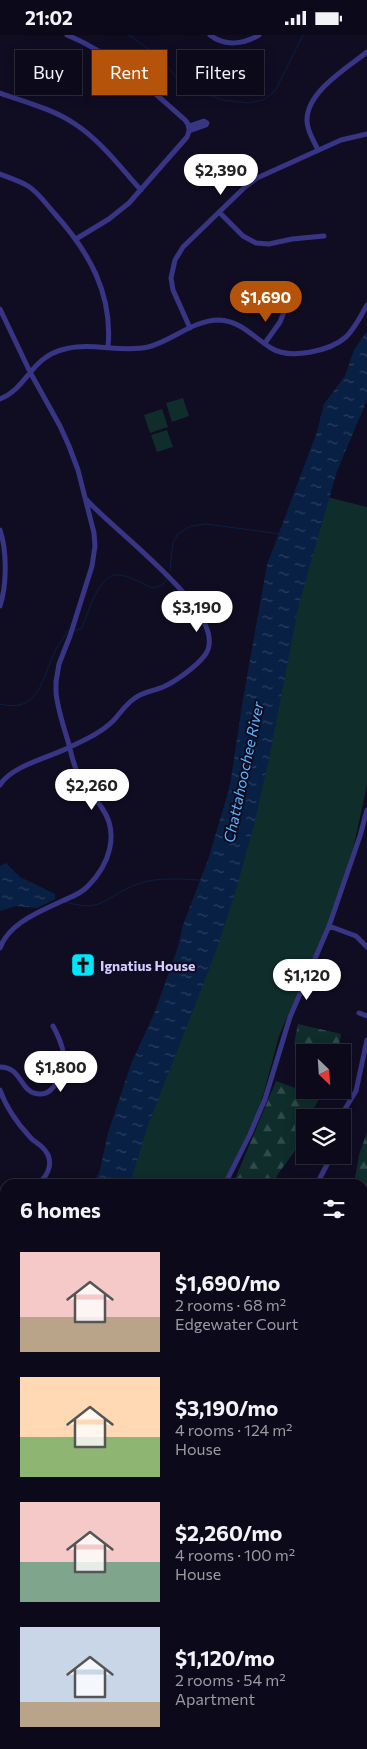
<!DOCTYPE html>
<meta charset="utf-8">
<style>
body{margin:0;font-family:Commissioner,sans-serif;background:#151323;color:#f1f3f6;height:100vh;display:flex;flex-direction:column;font-size:19px;white-space:nowrap}
*{box-sizing:border-box;margin:0}
p{font-size:16px;color:#9a9aa2}
.icon{flex:none;width:28px;height:28px;fill:none;stroke:currentColor;stroke-width:2;stroke-linecap:round;stroke-linejoin:round}
.map{position:relative;flex:1;overflow:hidden}
.sheet{position:absolute;left:0px;top:1144px;width:368px;height:571px;display:flex;flex-direction:column;background:#0c0a1a;border-radius:15px 15px 0 0;box-shadow:0 2px 12px #0003,0 0 0 1px #2c2b39}
.sheet>*{flex:none}
.hud{position:absolute;left:15px;top:15px;width:338px;height:45px;display:flex;gap:10px}
.needle{width:32px;rotate:155deg}
.buttons{position:absolute;left:296px;top:1009px;display:grid;gap:10px}
.buttons a{display:grid;place-items:center;width:55px;height:55px;border-radius:0px;background:#0c0a1a;box-shadow:0 2px 12px #0003,0 0 0 1px #2c2b39;font-size:25px}
.price{position:absolute;translate:-50% -42px;padding:0 11px;border-radius:18px;background:#fff;color:#222;font-size:16px;line-height:32px;filter:drop-shadow(0 1px 2px #0008)}
.price::after{content:'';position:absolute;left:50%;top:30px;width:15px;height:11px;margin-left:-8px;background:inherit;clip-path:polygon(0 0,100% 0,50% 100%)}
.price.on{background:#b45309;color:#fff}
ul{padding:0;list-style:none}
li{display:flex;align-items:center;gap:15px;height:125px;padding:0 20px}
li span{display:grid;place-items:center;flex:none;width:140px;height:100px;border-radius:0px;color:#555}
li>.icon{margin-inline-start:auto}
span .icon{width:60px;height:60px;fill:#fffc;stroke-width:1}
li b{font-size:21px}
h2{display:flex;justify-content:space-between;align-items:center;height:60px;padding:0 20px;font-size:21px}
.tag{padding:0 18px;border-radius:0px;background:#0c0a1a;box-shadow:0 2px 12px #0003,0 0 0 1px #2c2b39;font-size:18px;line-height:45px}
.tag.on{background:#b45309;color:#fff}
.status{display:flex;justify-content:space-between;align-items:center;height:35px;padding:0 25px;background:#0c0a1a;direction:ltr}
.status svg{height:14px;fill:currentColor}
.map>svg:first-child{display:block}
.forest{fill:url(#forest-firs)}
.park{fill:#0f2d2b}
.water{fill:url(#water-ripples)}
.lines{fill:none;stroke-linecap:round;stroke-linejoin:round}
.stream{stroke:#092045;stroke-width:1}
.minor{stroke:#373584;stroke-width:5}
.major{stroke:#bc55ff;stroke-width:6}
.labels{text-anchor:middle;dominant-baseline:central;stroke-width:4;stroke-linejoin:round;paint-order:stroke}
.poi-label{font-size:14px;font-weight:bold;fill:#d3ceff;stroke:#100d23;text-anchor:start}
.water-label{font-size:15px;font-style:italic;fill:#5cb7ff;stroke:#100d23}
</style>
<div class="status"><b>21:02</b><svg viewBox="0 0 49 12"><path d="M0 12V9h3v3zM5 12V6h3v6zM10 12V3h3v9zM15 12V0h3v12zM26 1h20v11H26zM47 4h2v5h-2z"/></svg></div>
<div class="map">
<svg width="367" height="1714" viewBox="0 0 367 1714">
<defs>
<pattern id="forest-firs" width="22" height="20" patternUnits="userSpaceOnUse" patternTransform="scale(1.25)"><rect width="22" height="20" fill="#0f2d2b"/><path d="M5 1l3.5 6h-7zM16 11l3.5 6h-7z" fill="#314a4b"/></pattern>
<pattern id="water-ripples" width="26" height="14" patternUnits="userSpaceOnUse" patternTransform="scale(1.25)"><rect width="26" height="14" fill="#092045"/><path d="M2 4q2-2 4 0t4 0M15 11q2-2 4 0t4 0" fill="none" stroke="#2c3f61"/></pattern>
</defs>
<rect width="100%" height="100%" fill="#100d23"/>
<!-- forest -->
<path class="forest" d="M 298,989 L 341,999 L 338,1017 L 312,1017 L 294,1009 Z
M 305,1045 L 305,1055 L 324,1055 L 309,1082 L 305,1082 C 305,1095 298,1110 291,1121 C 285,1131 277,1137 274,1149 L 233,1149 L 276,1046 L 295,1053 Z
M 367,1097 L 367,1190 L 363,1191 L 362,1149 L 354,1149 L 359,1120 Z
M 367,1254 L 367,1279 L 362,1278 L 363,1255 Z"/>
<!-- park -->
<path class="park" d="M 183,363 L 189,381 L 172,387 L 166,368 Z
M 162,374 L 168,392 L 150,398 L 144,380 Z
M 167,395 L 173,412 L 157,417 L 151,400 Z
M 327,462 L 367,472 L 367,750 L 354,810 L 334,875 L 279,1001 L 264,1057 L 256,1081 L 223,1149 L 128,1149 L 274,657 Z
M 5,1673 L 5,1710 L 166,1710 L 167,1714 L 0,1714 L 0,1695 Z"/>
<!-- water -->
<path class="water" d="M 367,296 L 367,365 L 337,436 L 299,569 L 269,724 L 254,790 L 237,852 L 215,919 L 147,1093 L 130,1149 L 93,1149 L 100,1135 L 108,1098 L 131,1029 L 154,979 L 178,912 L 183,890 L 208,825 L 227,761 L 231,744 L 243,664 L 267,530 L 317,397 L 324,369 L 345,341 L 354,315 Z
M 6,828 L 20,842 L 55,859 L 55,864 L 37,873 L 16,871 L 0,876 L 0,831 Z
M 5,1477 L 5,1673 L 0,1695 L 0,1504 Z"/>
<g class="lines">
<!-- stream -->
<path class="stream" d="M 129,0 L 158,21 L 178,44 L 190,53 L 223,65 L 248,68 L 263,65 L 275,56 L 303,0
M 170,535 L 173,507 L 178,499 L 191,491 L 206,489 L 281,499
M 74,596 L 82,593 C 88,578 99,537 119,540 C 131,541 141,549 153,553 L 162,550 L 167,544
M 0,669 C 40,679 42,643 55,616 C 58,609 64,603 68,596 L 70,596
M 66,867 C 104,879 106,860 138,849 C 157,842 179,844 199,845
M 351,1710 L 367,1714"/>
<!-- minor -->
<path class="minor" d="M 67,0 C 113,19 148,52 185,85 C 190,90 190,96 187,102 L 129,168 L 109,184 L 76,204
M 210,0 C 225,12 244,9 259,0
M 0,58 C 25,67 53,74 75,89 C 101,106 120,132 141,155
M 189,91 L 204,86 L 207,88 L 206,90 L 189,96
M 318,115 C 314,106 307,96 307,86 C 306,57 347,33 367,17
M 0,139 C 10,143 20,146 28,151 C 39,158 46,169 55,179 C 89,217 113,259 108,312
M 219,177 L 243,201 L 256,208 L 269,209 L 292,204 L 324,201
M 0,274 L 30,337 L 60,391 L 69,411 L 78,435 L 94,498 L 95,511 L 92,531 L 70,601 L 59,629 L 56,647 L 56,658 C 58,675 63,690 68,706 C 71,717 73,729 78,739 C 84,752 94,761 102,773 C 120,799 109,830 88,851 C 81,859 71,862 62,866 C 39,877 9,888 0,913
M 190,293 L 173,255 L 171,243 L 175,225 L 183,212 L 245,152 L 257,143 L 341,105 L 367,99
M 265,308 L 280,287 L 284,277
M 0,364 C 28,353 30,322 65,314 C 92,307 121,318 148,312 C 172,306 193,285 219,285 C 241,286 253,302 271,313 C 290,325 330,316 346,302 C 355,293 361,281 367,270
M 0,495 C 7,516 7,549 0,571
M 0,750 C 12,730 52,722 72,711 C 87,704 102,697 114,685 C 121,677 126,669 135,663 C 143,657 154,656 163,652 C 175,647 197,631 205,620 C 234,581 110,493 87,465
M 329,891 L 356,901 L 367,912
M 359,978 L 367,981
M 0,1032 C 23,1032 19,1058 39,1059 C 55,1061 65,1033 64,1020 C 62,1010 58,1000 53,991
M 0,1055 C 6,1072 18,1089 30,1102 C 33,1106 38,1108 42,1112 C 55,1124 50,1140 37,1149
M 340,1082 L 356,1056 L 367,1005
M 320,1143 L 332,1120
M 225,1149 L 250,1099 L 265,1064 L 290,982 L 329,891 L 360,801 L 367,775
M 0,1191 L 5,1182
M 0,1199 L 5,1200
M 362,1223 L 367,1222
M 362,1426 L 367,1428
M 362,1493 L 365,1497 L 362,1501
M 362,1670 L 367,1670
M 173,1710 L 174,1714
M 269,1710 L 273,1714"/>
<!-- major -->
<path class="major" d="M 0,1159 L 5,1161
M 0,1167 L 5,1175
M 362,1290 L 367,1290
M 362,1297 L 367,1298"/>
</g>
<!-- icons -->
<defs>
<symbol id="church-square" viewBox="-11 -11 22 22"><rect x="-9" y="-9" width="18" height="18" rx="4" fill="#00e5f9" stroke="#100d23"/><path d="M-1.2-6h2.4v3.5h3.3v2.4h-3.3V6h-2.4V-.1h-3.3v-2.4h3.3Z" fill="#111"/></symbol>
</defs>
<g fill-rule="evenodd">
<use href="#church-square" x="69" y="916" width="28" height="28"/>
</g>
<g class="labels">
<!-- poi labels -->
<g class="poi-label">
<text x="100" y="930">Ignatius House</text>
</g>
<!-- water labels -->
<g class="water-label">
<text transform="translate(243 737) rotate(-78)">Chattahoochee River</text>
</g>
</g>
</svg>
<div class="buttons">
<a><svg class="needle" viewBox="-14 -14 28 28"><path d="M0-13l5 13h-10z" fill="#e53935"/><path d="M0 13l5-13h-10z" fill="#9a9aa2"/></svg></a>
<a><svg class="icon" aria-label="layers" viewBox="0 0 24 24"><path d="M12 4l9 5-9 5-9-5zM3 14l9 5 9-5"/></svg></a>
</div>
<b class="price" style="left:221px;top:161px">$2,390</b>
<b class="price on" style="left:266px;top:288px">$1,690</b>
<b class="price" style="left:197px;top:598px">$3,190</b>
<b class="price" style="left:92px;top:776px">$2,260</b>
<b class="price" style="left:307px;top:966px">$1,120</b>
<b class="price" style="left:61px;top:1058px">$1,800</b>
<div class="hud">
<a class="tag">Buy</a>
<a class="tag on">Rent</a>
<a class="tag">Filters</a>
</div>
<section class="sheet">
<h2>6 homes<svg class="icon" aria-label="filters" viewBox="0 0 24 24"><path d="M4 7h16M4 17h16"/><circle cx="9" cy="7" r="2"/><circle cx="15" cy="17" r="2"/></svg></h2>
<ul>
<li><span style="background:linear-gradient(#f6c9c9 65%,#b9a48a 0)"><svg class="icon" aria-label="home" viewBox="0 0 24 24"><path d="M3 11l9-7 9 7M6 9v11h12V9"/></svg></span><div><b>$1,690/mo</b><p>2 rooms · 68 m²</p><p>Edgewater Court</p></div></li>
<li><span style="background:linear-gradient(#ffd9b3 60%,#8fb573 0)"><svg class="icon" aria-label="home" viewBox="0 0 24 24"><path d="M3 11l9-7 9 7M6 9v11h12V9"/></svg></span><div><b>$3,190/mo</b><p>4 rooms · 124 m²</p><p>House</p></div></li>
<li><span style="background:linear-gradient(#f6c9c9 60%,#7fa58c 0)"><svg class="icon" aria-label="home" viewBox="0 0 24 24"><path d="M3 11l9-7 9 7M6 9v11h12V9"/></svg></span><div><b>$2,260/mo</b><p>4 rooms · 100 m²</p><p>House</p></div></li>
<li><span style="background:linear-gradient(#c9d6e8 75%,#b9a48a 0)"><svg class="icon" aria-label="home" viewBox="0 0 24 24"><path d="M3 11l9-7 9 7M6 9v11h12V9"/></svg></span><div><b>$1,120/mo</b><p>2 rooms · 54 m²</p><p>Apartment</p></div></li>
</ul>
</section>
</div>
